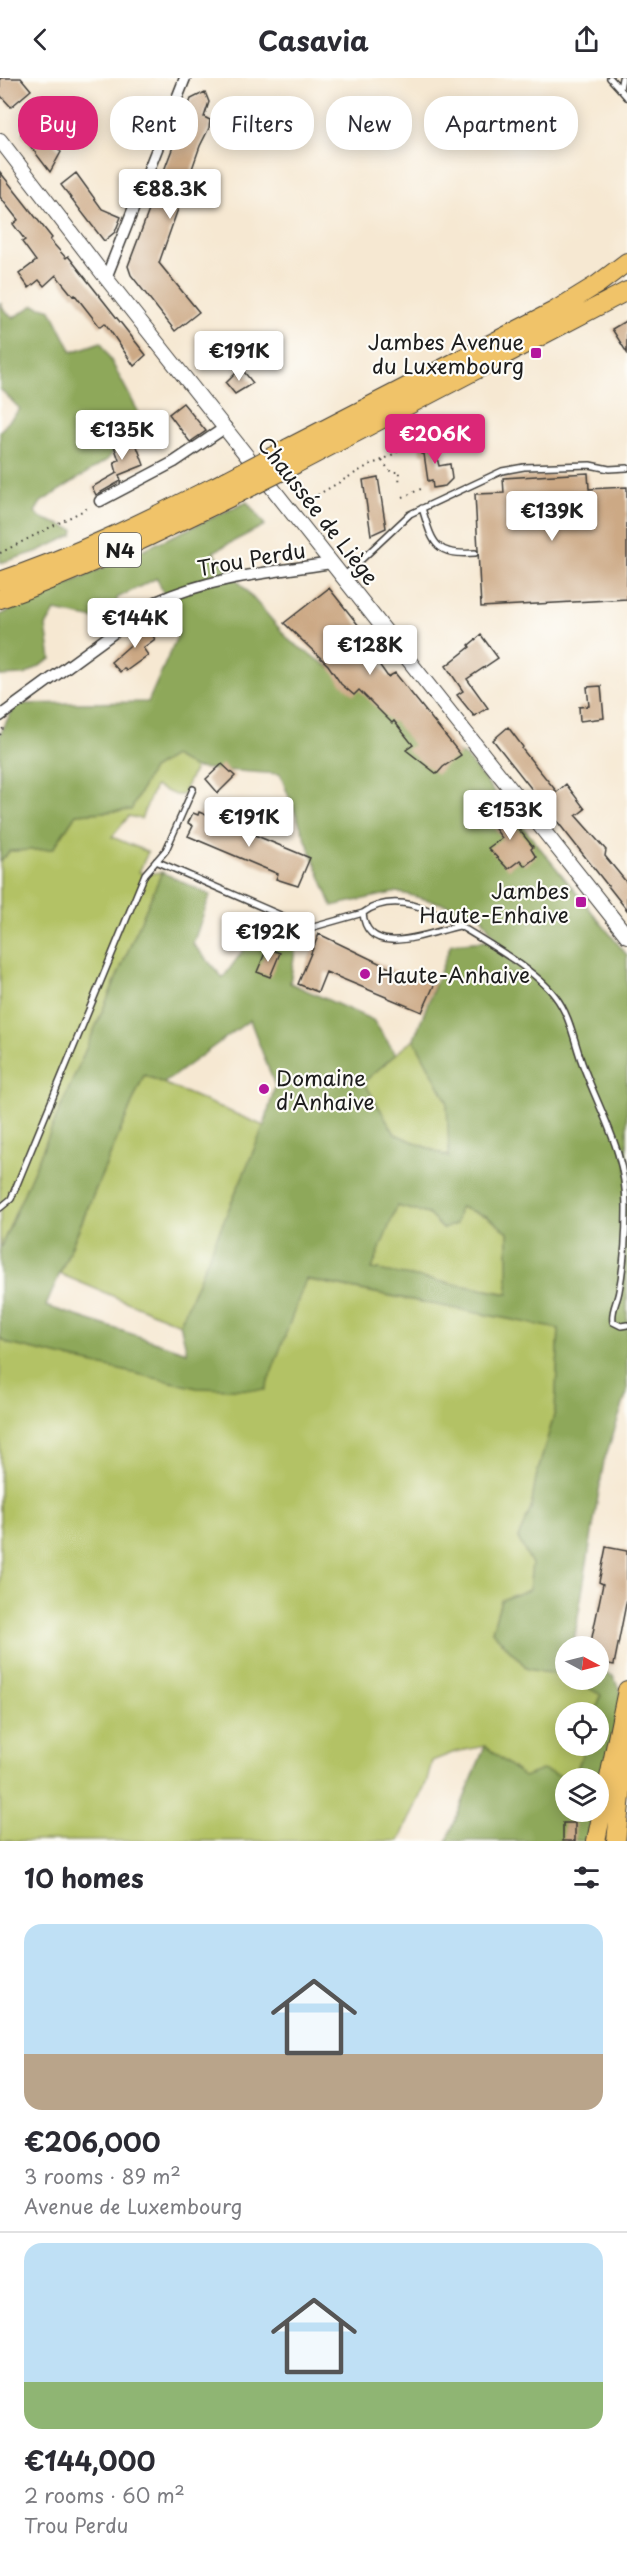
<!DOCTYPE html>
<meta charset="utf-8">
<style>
body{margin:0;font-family:"Playpen Sans",sans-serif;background:#f7f7f7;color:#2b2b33;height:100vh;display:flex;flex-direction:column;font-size:22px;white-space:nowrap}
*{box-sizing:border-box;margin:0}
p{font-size:20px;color:#7c7c81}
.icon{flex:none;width:33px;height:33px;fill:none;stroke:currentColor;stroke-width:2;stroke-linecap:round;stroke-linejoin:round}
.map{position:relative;height:1763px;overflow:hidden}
.panel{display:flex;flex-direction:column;background:#fff;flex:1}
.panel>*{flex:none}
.hud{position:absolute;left:18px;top:18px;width:591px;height:54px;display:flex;gap:12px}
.needle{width:39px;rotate:97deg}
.tools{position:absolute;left:555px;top:1558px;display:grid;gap:12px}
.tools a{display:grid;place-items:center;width:54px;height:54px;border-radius:50%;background:#fff;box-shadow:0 3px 15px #0003;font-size:30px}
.price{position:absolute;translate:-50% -51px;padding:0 14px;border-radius:6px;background:#fff;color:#222;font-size:20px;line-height:39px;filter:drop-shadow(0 2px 3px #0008)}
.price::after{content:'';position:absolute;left:50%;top:36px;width:18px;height:14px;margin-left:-9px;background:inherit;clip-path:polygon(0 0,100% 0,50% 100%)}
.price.active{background:#db2777;color:#fff}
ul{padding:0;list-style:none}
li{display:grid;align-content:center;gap:12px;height:318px;padding:0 24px}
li+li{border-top:2px solid #e1e1e2}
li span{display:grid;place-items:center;height:186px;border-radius:18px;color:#555}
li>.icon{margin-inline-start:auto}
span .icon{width:108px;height:108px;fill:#fffc;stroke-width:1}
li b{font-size:26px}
h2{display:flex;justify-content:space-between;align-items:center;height:72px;padding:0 24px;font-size:26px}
.chip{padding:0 21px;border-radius:24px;background:#fff;box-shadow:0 3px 15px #0003;font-size:21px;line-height:54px}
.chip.active{background:#db2777;color:#fff}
header{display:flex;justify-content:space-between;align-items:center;height:78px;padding:0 24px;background:#fff;font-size:27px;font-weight:700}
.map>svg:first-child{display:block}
.green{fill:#b3c265;stroke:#686f40;stroke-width:1.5}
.forest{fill:#8ea85a;stroke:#55623b;stroke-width:1.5;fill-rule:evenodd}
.building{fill:#cca985}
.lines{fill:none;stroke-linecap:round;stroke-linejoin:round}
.service-casing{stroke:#3d3b37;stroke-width:8}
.minor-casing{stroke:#3d3b37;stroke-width:13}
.tertiary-casing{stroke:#3d3b37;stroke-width:16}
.primary-casing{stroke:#3d3b37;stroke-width:20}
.path{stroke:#3d3b37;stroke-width:2;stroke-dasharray:1.5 4.5;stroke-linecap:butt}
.service{stroke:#fff;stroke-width:5}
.minor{stroke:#fff;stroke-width:10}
.tertiary{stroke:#fff;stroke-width:14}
.primary{stroke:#f0c369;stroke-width:18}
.primary-bridge-casing{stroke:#3d3b37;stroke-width:20;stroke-linecap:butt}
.primary-bridge{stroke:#f0c369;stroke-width:18}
.poi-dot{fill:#b5179e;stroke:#fdfcf7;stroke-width:2}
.labels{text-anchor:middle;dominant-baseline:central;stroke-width:4.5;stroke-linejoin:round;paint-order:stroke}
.shield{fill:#fdfcf7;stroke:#605f5e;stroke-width:1.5}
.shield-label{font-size:20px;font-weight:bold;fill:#1c1c1c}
.poi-label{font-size:21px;fill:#1c1c1c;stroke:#fdfcf7;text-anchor:end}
.street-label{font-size:21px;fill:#1c1c1c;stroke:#fdfcf7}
</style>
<header><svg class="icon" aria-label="back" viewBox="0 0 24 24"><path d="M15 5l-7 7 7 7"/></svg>Casavia<svg class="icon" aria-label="share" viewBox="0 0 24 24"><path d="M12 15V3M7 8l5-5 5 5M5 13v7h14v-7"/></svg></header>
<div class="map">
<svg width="627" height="1763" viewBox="0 0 627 1763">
<rect width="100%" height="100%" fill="#fdfcf7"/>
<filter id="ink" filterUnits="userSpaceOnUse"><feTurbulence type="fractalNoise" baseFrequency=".0167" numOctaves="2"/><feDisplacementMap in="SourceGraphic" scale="12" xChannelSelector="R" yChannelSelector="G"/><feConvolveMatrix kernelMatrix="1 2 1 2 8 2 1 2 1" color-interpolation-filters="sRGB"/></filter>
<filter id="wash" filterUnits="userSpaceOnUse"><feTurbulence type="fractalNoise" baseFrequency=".008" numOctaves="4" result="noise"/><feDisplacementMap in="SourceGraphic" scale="24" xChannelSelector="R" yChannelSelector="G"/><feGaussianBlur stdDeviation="1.35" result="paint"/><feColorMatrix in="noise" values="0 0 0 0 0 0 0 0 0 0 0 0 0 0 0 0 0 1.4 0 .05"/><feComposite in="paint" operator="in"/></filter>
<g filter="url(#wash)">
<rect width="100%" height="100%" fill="#f6e8d2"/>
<!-- green -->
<path class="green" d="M 173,678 L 195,690 L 182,717 L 175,717 L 155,708 L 141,741 L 129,738 L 112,759 L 148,774 L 139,794 L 145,796 L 162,794 L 0,1171 L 0,783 L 10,773 L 53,771 L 76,736 L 131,732 L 152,691 Z
M 414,961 L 447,1023 L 450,1079 L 395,1056 L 363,1003 Z
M 144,997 L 264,1048 L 180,1246 L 60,1196 Z
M 397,1128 L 428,1136 L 459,1129 L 486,1138 L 508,1153 L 509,1216 L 371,1191 Z
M 283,1197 L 559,1251 L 555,1334 L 536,1400 L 531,1431 L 518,1460 L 532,1486 L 529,1512 L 501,1522 L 492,1553 L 528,1591 L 565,1598 L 566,1602 C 580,1602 590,1609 601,1617 L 595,1635 L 566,1635 L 566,1668 L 585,1668 L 574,1701 L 524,1700 L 485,1668 L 455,1674 L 432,1683 L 427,1703 L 399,1763 L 0,1763 L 0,1258 L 254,1308 Z"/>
<!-- forest -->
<path class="forest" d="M 0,224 L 3,231 L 13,240 L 34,227 L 51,232 L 72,274 L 101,264 L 140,337 L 124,357 L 112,362 L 115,372 L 107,382 L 41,424 L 35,434 L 39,439 L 74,452 L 73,457 L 36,474 L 0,485 L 0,353 L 20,331 L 0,311 Z
M 247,424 L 265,447 L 213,474 L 291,564 L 466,679 L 627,877 L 627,1315 L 604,1383 L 573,1569 L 566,1569 L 565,1598 L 528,1591 L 492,1553 L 501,1522 L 529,1512 L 532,1486 L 518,1460 L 531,1431 L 536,1400 L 555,1334 L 559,1251 L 306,1201 L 265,1312 L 197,1310 L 9,1266 L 0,1261 L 0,1171 L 162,794 L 210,817 L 193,866 L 223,900 L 265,842 L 298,853 L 290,905 L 373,942 L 396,976 L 364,1004 L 395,1056 L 449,1079 L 447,1023 L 414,961 L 451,866 L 496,862 L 479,835 L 397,814 L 332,828 L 280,696 L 195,690 L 173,678 L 152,691 L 131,732 L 76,736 L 53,771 L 10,773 L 0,783 L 0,657 L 15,626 L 148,624 L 179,554 L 157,500 L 117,520 L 115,540 L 95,541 L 55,533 L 46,548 L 51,581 L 25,597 L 0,598 L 0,537 ZM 250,942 L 275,1008 L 264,1048 L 180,1246 L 187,1274 L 46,1228 L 144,997 L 164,1005 ZM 397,1128 L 428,1136 L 443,1151 L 456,1146 L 460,1129 L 486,1138 L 508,1154 L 508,1216 L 372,1191 Z
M 599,1592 L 613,1598 L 622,1616 L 599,1728 L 598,1701 L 574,1701 L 585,1668 L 598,1668 L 598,1635 L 595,1635 L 601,1617 L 575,1602 L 598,1602 Z
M 485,1668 L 524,1699 L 542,1692 L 570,1701 L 566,1701 L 566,1734 L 597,1734 L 591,1763 L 447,1763 Z"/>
<g id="blocks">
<!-- building -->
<path class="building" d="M 0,0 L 21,0 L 31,12 L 11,29 L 0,17 Z
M 205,14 L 209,24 L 204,39 L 210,42 L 209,50 L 200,68 L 159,185 L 199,234 L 175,253 L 131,197 L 128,188 L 191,21 Z
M 44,39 L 50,48 L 44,53 L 61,74 L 50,94 L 21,56 Z
M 0,94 L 52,160 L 50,162 L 66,180 L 68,178 L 146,277 L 134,288 L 105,245 L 100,249 L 75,217 L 73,218 L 56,197 L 44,208 L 39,202 L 29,210 L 19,196 L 36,183 L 22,164 L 25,162 L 13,146 L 18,142 L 0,119 Z
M 76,95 L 102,131 L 121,139 L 115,154 L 104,163 L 61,107 Z
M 627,242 L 627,275 L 612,251 Z
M 241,290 L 253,305 L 235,316 L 226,305 Z
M 183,325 L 206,353 L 190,364 L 169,336 Z
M 132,355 L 144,387 L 119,397 L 121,403 L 96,417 L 92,409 L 117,395 L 114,384 L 119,382 L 112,362 Z
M 432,360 L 439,388 L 450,386 L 452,401 L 445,408 L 433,410 L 432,402 L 428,403 L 424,376 L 421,376 L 418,363 Z
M 588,395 L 589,411 L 627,409 L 627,521 L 481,529 L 475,416 L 504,415 L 503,400 Z
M 378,399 L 386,450 L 371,457 L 363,402 Z
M 329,510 L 382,577 L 376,582 L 388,599 L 395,595 L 461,677 L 443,689 L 437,696 L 406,672 L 413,667 L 394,643 L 392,645 L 359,612 L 354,617 L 341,606 L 328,587 L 284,545 Z
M 143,544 L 155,561 L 143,570 L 148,577 L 126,593 L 124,590 L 120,594 L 111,584 L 135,563 L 129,555 Z
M 481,557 L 498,580 L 467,601 L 488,630 L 474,638 L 457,617 L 463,613 L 446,588 L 470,569 L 469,567 Z
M 601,608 L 604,640 L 580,643 L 579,629 L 589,628 L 587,609 Z
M 508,649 L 523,669 L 522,671 L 557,714 L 566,706 L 585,731 L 576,738 L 606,772 L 605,778 L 627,805 L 627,832 L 493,662 Z
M 222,686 L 235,698 L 218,715 L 206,701 Z
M 500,728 L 533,769 L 531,771 L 536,779 L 525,788 L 520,782 L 508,791 L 488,770 L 502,760 L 486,739 Z
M 199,734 L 310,780 L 298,808 L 276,801 L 278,796 L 188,758 L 193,748 L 188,745 L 193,735 L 198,737 Z
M 319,856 L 414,902 L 416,897 L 435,905 L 422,934 L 326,894 L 318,914 L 298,906 Z
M 267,870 L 280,875 L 270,899 L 257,894 Z
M 606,1469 L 627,1473 L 627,1521 L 614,1587 L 598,1584 L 598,1569 L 590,1569 L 603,1506 L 599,1504 Z
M 563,1745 L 575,1745 L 575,1763 L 563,1763 Z"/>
</g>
</g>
<g filter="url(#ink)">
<use href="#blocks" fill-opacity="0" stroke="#3d3b37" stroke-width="1.5"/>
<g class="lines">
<defs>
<path id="service" d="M 610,0 L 620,11 L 622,0
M 620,11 L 627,19
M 422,430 C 433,466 435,478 475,475
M 344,498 L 410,436 L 502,393 L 524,389 L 590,387 L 609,391 L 627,390
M 156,783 L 310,850 L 363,835
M 459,848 C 430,854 367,883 363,835 C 393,813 432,831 460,848 C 488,865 536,893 555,918 C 570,937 574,963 582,985 C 601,1037 627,1075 626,1132 C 626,1159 624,1187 619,1213 C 617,1225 611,1232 613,1244 L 621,1248 L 627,1247
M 0,1130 L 11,1121 L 145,796 L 166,772 L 193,711"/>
<path id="minor" d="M 106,200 L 185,0
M 100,423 L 174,384 L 226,349
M 0,638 L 156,524 C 211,499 272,494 332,485"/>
<path id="tertiary" d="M 0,62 L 106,200 L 627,858"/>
<path id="primary" d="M 288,370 L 554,233 L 598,206 L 627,184
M 296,386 L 627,213
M 0,503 C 79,477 153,439 227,402
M 0,521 C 82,492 159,454 237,416
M 596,1763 L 627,1612
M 616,1763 L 627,1665"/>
</defs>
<!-- service casing -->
<use href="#service" class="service-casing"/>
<!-- minor casing -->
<use href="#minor" class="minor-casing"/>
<!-- tertiary casing -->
<use href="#tertiary" class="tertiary-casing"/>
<!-- primary casing -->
<use href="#primary" class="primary-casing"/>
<!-- path -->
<path class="path" d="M 382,383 L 391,394 L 400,394 L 399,405
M 403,419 L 423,410
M 302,426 L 371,386 C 410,375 437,331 482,343
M 0,475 L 90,429
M 0,657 L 3,650"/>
<!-- service -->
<use href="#service" class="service"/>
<!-- minor -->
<use href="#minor" class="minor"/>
<!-- tertiary -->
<use href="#tertiary" class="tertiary"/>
<!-- primary -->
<use href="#primary" class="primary"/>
<defs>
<path id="primary-bridge" d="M 227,402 L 288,370
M 237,416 L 296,386"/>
</defs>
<!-- primary-bridge casing -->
<use href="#primary-bridge" class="primary-bridge-casing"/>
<!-- primary-bridge -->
<use href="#primary-bridge" class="primary-bridge"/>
</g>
</g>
<!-- markers -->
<g class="poi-dot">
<rect x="530" y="269" width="12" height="12" rx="3"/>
<rect x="575" y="818" width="12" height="12" rx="3"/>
<circle cx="365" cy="896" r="6"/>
<circle cx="264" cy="1011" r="6"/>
</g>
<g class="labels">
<!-- shield labels -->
<rect class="shield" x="99" y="455" width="42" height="34" rx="4.5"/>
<g class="shield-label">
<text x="120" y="472">N4</text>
</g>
<!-- poi labels -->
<g class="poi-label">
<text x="524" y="263">Jambes Avenue<tspan x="524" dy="24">du Luxembourg</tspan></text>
<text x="569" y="812">Jambes<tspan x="569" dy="24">Haute-Enhaive</tspan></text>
<text x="377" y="896" text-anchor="start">Haute-Anhaive</text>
<text x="276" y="999" text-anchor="start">Domaine<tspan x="276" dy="24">d'Anhaive</tspan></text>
</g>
<!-- street labels -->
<g class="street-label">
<text transform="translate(319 432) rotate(52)">Chaussée de Liège</text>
<text transform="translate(251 480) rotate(-10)">Trou Perdu</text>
</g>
</g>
</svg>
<div class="tools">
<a><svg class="needle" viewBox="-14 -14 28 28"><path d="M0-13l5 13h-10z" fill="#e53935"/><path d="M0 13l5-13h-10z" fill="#7c7c81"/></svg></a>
<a><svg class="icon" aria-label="locate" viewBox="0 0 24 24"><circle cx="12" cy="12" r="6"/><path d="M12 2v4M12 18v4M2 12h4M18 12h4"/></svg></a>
<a><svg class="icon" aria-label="layers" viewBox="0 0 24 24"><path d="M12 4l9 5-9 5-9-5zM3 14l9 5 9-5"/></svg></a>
</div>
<b class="price" style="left:170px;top:142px">€88.3K</b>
<b class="price" style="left:239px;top:304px">€191K</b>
<b class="price" style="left:122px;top:383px">€135K</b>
<b class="price active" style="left:435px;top:387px">€206K</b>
<b class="price" style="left:552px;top:464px">€139K</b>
<b class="price" style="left:135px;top:571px">€144K</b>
<b class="price" style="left:370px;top:598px">€128K</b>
<b class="price" style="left:510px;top:763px">€153K</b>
<b class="price" style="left:249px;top:770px">€191K</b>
<b class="price" style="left:268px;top:885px">€192K</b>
<div class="hud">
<a class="chip active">Buy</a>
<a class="chip">Rent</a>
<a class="chip">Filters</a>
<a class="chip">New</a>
<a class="chip">Apartment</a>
</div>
</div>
<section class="panel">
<h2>10 homes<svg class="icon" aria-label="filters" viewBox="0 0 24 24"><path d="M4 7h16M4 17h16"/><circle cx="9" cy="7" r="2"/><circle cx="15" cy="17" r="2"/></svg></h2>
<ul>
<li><span style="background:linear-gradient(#bfe0f5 70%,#b9a48a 0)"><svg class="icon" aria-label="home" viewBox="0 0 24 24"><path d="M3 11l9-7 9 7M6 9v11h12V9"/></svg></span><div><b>€206,000</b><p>3 rooms · 89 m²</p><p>Avenue de Luxembourg</p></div></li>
<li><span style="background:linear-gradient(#bfe0f5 75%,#8fb573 0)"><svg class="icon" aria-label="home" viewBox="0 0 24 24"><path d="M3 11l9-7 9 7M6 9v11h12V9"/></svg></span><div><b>€144,000</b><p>2 rooms · 60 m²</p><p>Trou Perdu</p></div></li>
</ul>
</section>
